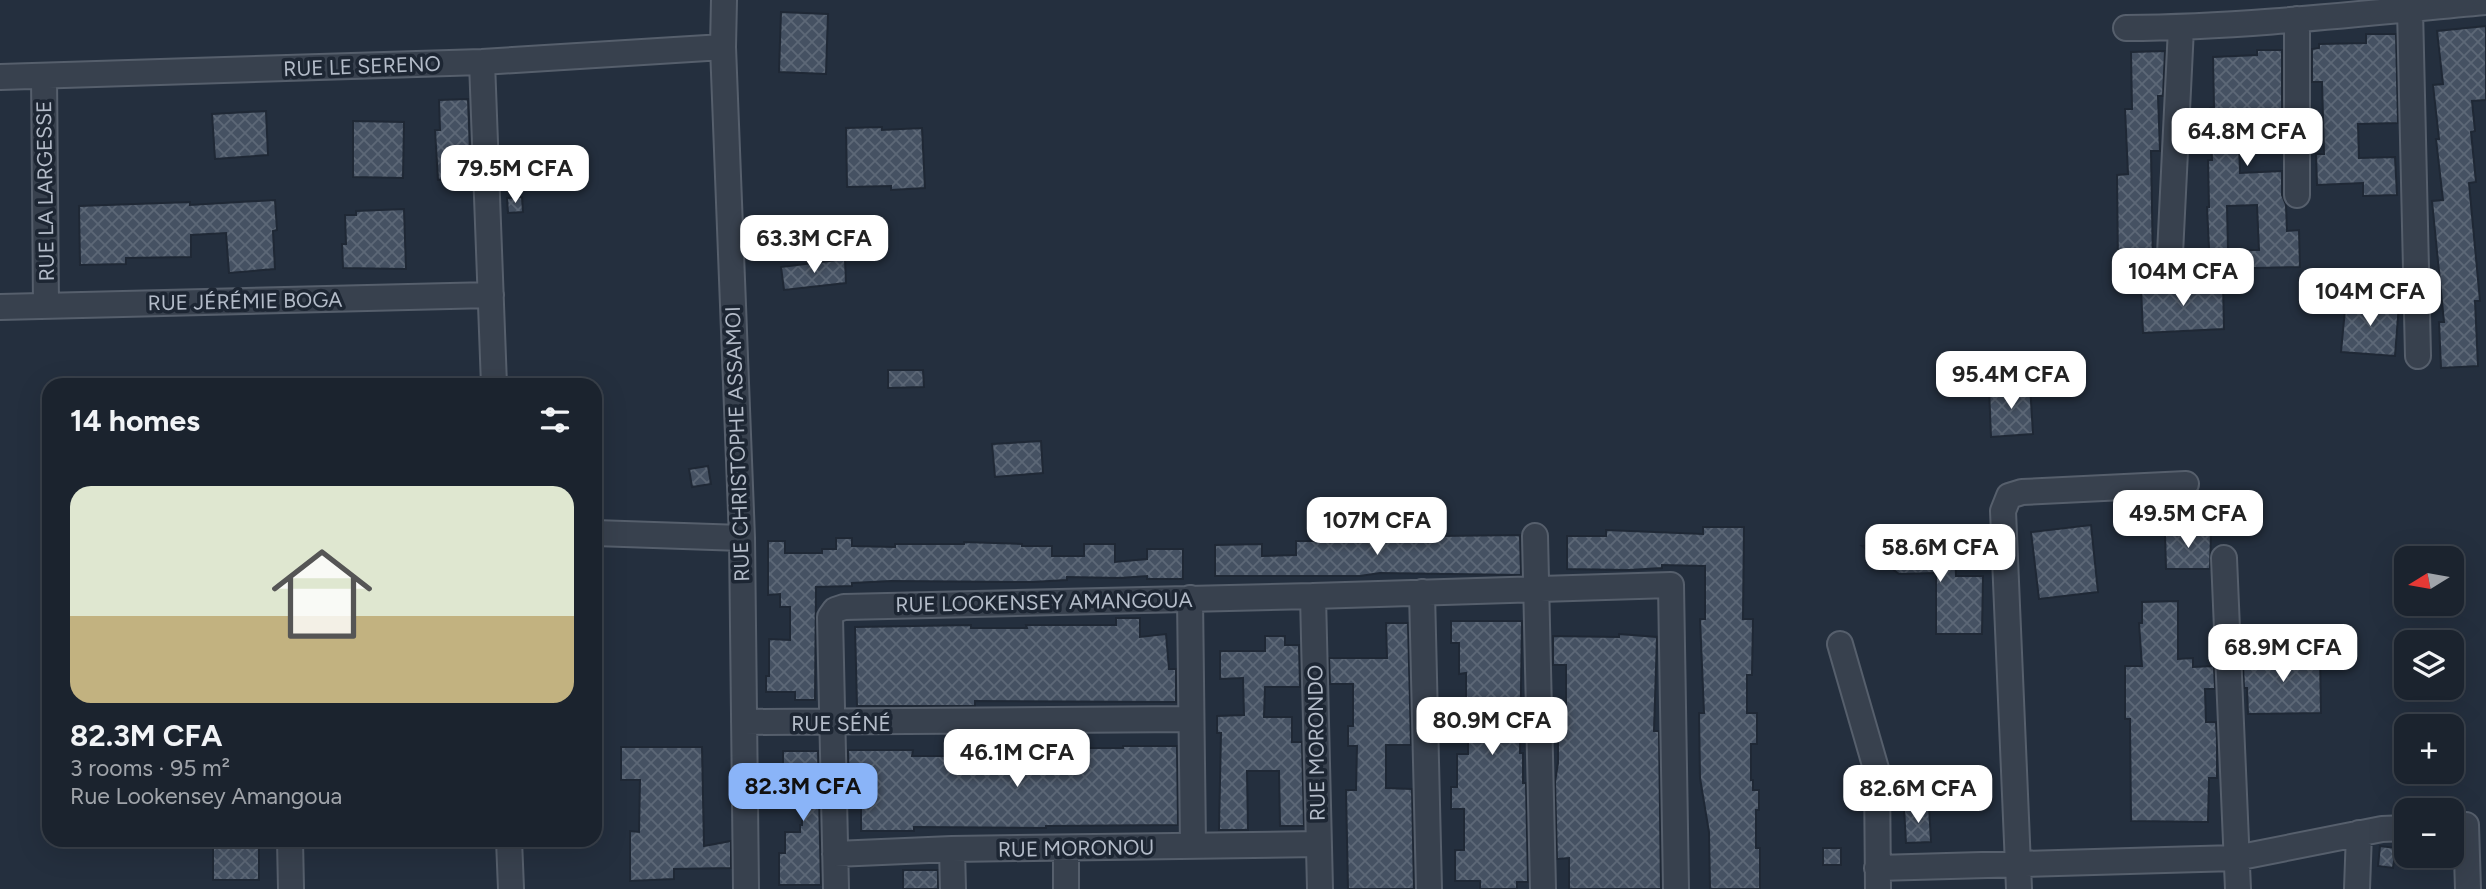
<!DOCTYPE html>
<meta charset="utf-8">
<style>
body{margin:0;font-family:Figtree,sans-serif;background:#242b36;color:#f1f3f6;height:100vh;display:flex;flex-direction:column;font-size:26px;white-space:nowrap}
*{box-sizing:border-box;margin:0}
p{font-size:23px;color:#a0a4aa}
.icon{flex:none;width:38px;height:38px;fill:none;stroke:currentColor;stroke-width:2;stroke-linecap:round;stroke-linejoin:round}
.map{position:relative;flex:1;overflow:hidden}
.details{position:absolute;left:42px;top:378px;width:560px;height:469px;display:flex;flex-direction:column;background:#1b232e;border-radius:21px;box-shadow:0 7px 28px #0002,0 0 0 2px #39404a}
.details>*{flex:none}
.needle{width:46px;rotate:259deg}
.tools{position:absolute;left:2394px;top:546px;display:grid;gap:14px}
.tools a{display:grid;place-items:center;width:70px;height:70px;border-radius:14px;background:#1b232e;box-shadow:0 7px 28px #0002,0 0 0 2px #39404a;font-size:35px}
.price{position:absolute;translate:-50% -60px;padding:0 16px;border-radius:14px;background:#fff;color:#222;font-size:23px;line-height:46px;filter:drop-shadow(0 2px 4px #0008)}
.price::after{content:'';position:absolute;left:50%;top:42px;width:21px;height:16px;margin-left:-10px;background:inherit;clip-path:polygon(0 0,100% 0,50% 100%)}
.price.active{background:#8ab4f8;color:#111}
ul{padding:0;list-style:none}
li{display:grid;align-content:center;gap:14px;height:371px;padding:0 28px}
li span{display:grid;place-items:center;height:217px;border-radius:21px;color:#555}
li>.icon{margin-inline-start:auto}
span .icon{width:126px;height:126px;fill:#fffc;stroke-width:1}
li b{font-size:30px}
h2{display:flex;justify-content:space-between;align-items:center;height:84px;padding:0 28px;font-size:30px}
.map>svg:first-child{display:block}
.building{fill:url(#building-cross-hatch);stroke:#1f2835;stroke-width:2;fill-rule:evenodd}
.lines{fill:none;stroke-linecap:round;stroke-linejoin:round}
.street-casing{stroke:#565f6c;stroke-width:28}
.street{stroke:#38414e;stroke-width:24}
.labels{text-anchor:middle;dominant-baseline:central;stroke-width:7;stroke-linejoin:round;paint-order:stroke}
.street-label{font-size:21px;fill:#b4bcc9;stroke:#1d2633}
</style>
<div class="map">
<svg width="2486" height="889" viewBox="0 0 2486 889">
<defs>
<pattern id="building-cross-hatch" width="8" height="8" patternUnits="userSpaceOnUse" patternTransform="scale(1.75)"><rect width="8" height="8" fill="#455162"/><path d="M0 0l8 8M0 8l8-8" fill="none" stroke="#5d6877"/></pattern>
</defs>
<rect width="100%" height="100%" fill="#242f3e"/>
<!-- building -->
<path class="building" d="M 781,12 L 828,14 L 826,74 L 779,72 Z
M 2486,26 L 2486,100 L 2472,101 L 2475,131 L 2471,132 L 2476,182 L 2469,183 L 2480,301 L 2475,301 L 2478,366 L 2441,368 L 2439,322 L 2444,322 L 2432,201 L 2443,200 L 2436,139 L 2439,139 L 2433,85 L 2443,84 L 2437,31 Z
M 2366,34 L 2396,34 L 2398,123 L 2358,124 L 2359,158 L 2395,157 L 2397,195 L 2363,196 L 2363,183 L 2317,185 L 2316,154 L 2324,154 L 2322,82 L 2312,82 L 2312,49 L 2319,48 L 2319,44 L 2366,43 Z
M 2257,50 L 2282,50 L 2282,135 L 2243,136 L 2244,140 L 2239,140 L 2240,173 L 2282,171 L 2282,195 L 2286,205 L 2287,231 L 2299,230 L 2300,267 L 2210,269 L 2207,207 L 2209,207 L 2208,160 L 2212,160 L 2210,108 L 2214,107 L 2213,57 L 2257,55 ZM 2257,205 L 2259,250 L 2228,250 L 2227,206 Z
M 2165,51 L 2163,96 L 2158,96 L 2160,151 L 2151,151 L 2153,265 L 2118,266 L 2117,175 L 2128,174 L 2125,109 L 2132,109 L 2131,52 Z
M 468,99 L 471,178 L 438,180 L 435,130 L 440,130 L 439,100 Z
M 266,111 L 268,155 L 215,159 L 212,114 Z
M 353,121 L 404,122 L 403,178 L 353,177 Z
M 882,127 L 882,130 L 922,128 L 925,188 L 891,190 L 891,186 L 847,187 L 846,128 Z
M 522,197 L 523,212 L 508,213 L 507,198 Z
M 275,200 L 277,230 L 273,231 L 275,269 L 229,273 L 226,233 L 191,235 L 191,257 L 126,258 L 126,264 L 80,265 L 79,206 L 190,202 L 190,205 Z
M 404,209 L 406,269 L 343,268 L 342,244 L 346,244 L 345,215 L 356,215 L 356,211 Z
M 845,259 L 846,283 L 784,290 L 781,267 Z
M 2202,283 L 2223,283 L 2224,329 L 2143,333 L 2141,288 L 2202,286 Z
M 2346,299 L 2399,304 L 2395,356 L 2341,352 Z
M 888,370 L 923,370 L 924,387 L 888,388 Z
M 2030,385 L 2033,434 L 1991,437 L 1989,388 Z
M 1041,441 L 1043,473 L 995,477 L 992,444 Z
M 708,466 L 711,484 L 692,487 L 689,469 Z
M 2091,525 L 2098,592 L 2039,599 L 2031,532 Z
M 1703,527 L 1744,527 L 1743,619 L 1753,619 L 1752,675 L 1747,675 L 1747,713 L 1757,713 L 1757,744 L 1751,744 L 1751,780 L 1753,780 L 1753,790 L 1759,790 L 1759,810 L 1756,810 L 1756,848 L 1760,848 L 1760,889 L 1710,889 L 1709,832 L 1700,778 L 1699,713 L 1704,713 L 1700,619 L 1705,619 L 1705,566 L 1662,565 L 1662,568 L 1629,570 L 1567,569 L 1567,536 L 1606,536 L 1606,530 L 1703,534 Z
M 2165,532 L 2211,532 L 2210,569 L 2166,569 Z
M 1331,534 L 1360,534 L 1360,537 L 1520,535 L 1521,575 L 1380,573 L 1360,576 L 1215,576 L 1215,545 L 1262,544 L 1262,556 L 1296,555 L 1296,541 L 1331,541 Z
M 836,538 L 852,538 L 852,546 L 895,547 L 895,544 L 964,544 L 964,542 L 1022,544 L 1022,546 L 1052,546 L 1052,556 L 1084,556 L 1084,544 L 1115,544 L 1115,562 L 1147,559 L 1147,549 L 1183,549 L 1183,579 L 1147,579 L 1147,576 L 1120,578 L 1067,577 L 1067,580 L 1032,582 L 891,581 L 852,583 L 852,586 L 816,587 L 815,700 L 795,700 L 795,692 L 766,692 L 766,676 L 769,676 L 769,639 L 790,640 L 790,607 L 780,607 L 780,594 L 768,595 L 768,541 L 785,541 L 785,553 L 822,553 L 822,549 L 836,549 Z
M 1955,543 L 1956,576 L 1983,576 L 1982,634 L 1936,634 L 1936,573 L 1899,574 L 1862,546 Z
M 2178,601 L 2178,659 L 2193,658 L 2193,667 L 2214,666 L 2215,689 L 2205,689 L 2206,722 L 2216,722 L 2217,740 L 2217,778 L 2209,778 L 2208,822 L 2131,821 L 2130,719 L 2125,719 L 2125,666 L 2142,666 L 2139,623 L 2142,623 L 2142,602 Z
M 1116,618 L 1140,618 L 1140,637 L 1166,634 L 1169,669 L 1176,669 L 1176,702 L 975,701 L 975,706 L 857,706 L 855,627 L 971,625 L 971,628 L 1027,628 L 1026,625 L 1116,625 Z
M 1451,621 L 1522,621 L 1520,753 L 1523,753 L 1523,783 L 1526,783 L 1528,882 L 1517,882 L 1517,889 L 1480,889 L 1480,881 L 1455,881 L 1455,850 L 1464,850 L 1464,809 L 1451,809 L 1451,787 L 1457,787 L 1457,754 L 1468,754 L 1468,708 L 1466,708 L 1466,673 L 1459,674 L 1459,643 L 1451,643 Z
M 1386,623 L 1408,623 L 1411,745 L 1386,745 L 1386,788 L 1412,789 L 1414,889 L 1348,889 L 1346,790 L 1356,790 L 1357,746 L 1348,746 L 1348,726 L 1353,726 L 1353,684 L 1330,684 L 1329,658 L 1387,658 Z
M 1619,634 L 1657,637 L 1654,731 L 1659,731 L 1661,889 L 1569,889 L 1569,858 L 1557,859 L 1555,782 L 1558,763 L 1558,704 L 1566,705 L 1566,665 L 1553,665 L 1553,636 L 1619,637 Z
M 1265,636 L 1285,636 L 1285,645 L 1299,645 L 1300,687 L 1265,687 L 1264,717 L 1292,717 L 1292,742 L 1302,742 L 1304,826 L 1280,826 L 1279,771 L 1247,771 L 1248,830 L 1219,830 L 1221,733 L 1217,733 L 1217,716 L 1244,715 L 1243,678 L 1220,679 L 1220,651 L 1265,651 Z
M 2320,655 L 2321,713 L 2248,714 L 2247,688 L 2244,688 L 2243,665 L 2247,665 L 2247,656 Z
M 1123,746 L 1177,746 L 1178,825 L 1046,826 L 1046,828 L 914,827 L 914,831 L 861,831 L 861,789 L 849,789 L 848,750 L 913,750 L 912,756 L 986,756 L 986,752 L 1059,752 L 1059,748 L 1123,748 Z
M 621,747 L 702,747 L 704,846 L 731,841 L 731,868 L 674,869 L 674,879 L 630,881 L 630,831 L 639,832 L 640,780 L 621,780 Z
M 783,751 L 818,751 L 821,885 L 779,885 L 779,853 L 785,853 L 785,832 L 800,832 L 800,825 L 802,825 L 802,784 L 783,783 Z
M 1929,806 L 1931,842 L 1906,843 L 1904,808 Z
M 213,840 L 259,840 L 259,880 L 213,880 Z
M 2380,846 L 2396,848 L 2393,868 L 2378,866 Z
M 1823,848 L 1841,848 L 1841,865 L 1823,865 Z
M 903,870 L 938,870 L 938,889 L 903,889 Z"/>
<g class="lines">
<defs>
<path id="street" d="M 724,0 L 723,47 L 742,538 L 746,889
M 2410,9 L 2418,356
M 2126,28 C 2246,27 2366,13 2486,2
M 482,62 L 494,385
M 44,76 L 46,306
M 0,77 L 482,62 L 723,47
M 2297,195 L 2297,19
M 2170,254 L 2181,28
M 0,307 L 491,295
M 595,533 L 742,538
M 1535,536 L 1543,889
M 2224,558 L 2238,889
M 1422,592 L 1429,889
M 1313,596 L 1320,889
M 1190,598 L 1193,846
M 1840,644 L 1877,772 L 1878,889
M 744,722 L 1191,719
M 2466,825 L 2468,889
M 290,840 L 291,889
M 509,840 L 511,889
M 1066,848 L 1066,889
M 952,849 L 953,889
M 835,854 L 952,849 L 1318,844
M 1877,868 L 2236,858 L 2382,829 L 2406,828
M 836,889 L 830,617 L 835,610 L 844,607 L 1313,596 L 1671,585 L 1676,889
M 2019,889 L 2003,511 L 2009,496 L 2022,492 L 2186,484
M 2357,889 L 2359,833"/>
</defs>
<!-- street casing -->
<use href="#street" class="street-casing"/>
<!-- street -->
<use href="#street" class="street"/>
</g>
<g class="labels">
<!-- street labels -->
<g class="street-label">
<text transform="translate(362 66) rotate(-2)">RUE LE SERENO</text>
<text transform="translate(45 191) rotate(-91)">RUE LA LARGESSE</text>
<text transform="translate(245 301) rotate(-1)">RUE JÉRÉMIE BOGA</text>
<text transform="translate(737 444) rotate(-92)">RUE CHRISTOPHE ASSAMOI</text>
<text transform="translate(1044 602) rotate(-1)">RUE LOOKENSEY AMANGOUA</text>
<text x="841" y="723">RUE SÉNÉ</text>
<text transform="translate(1316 743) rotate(-91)">RUE MORONDO</text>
<text transform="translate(1076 848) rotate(-1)">RUE MORONOU</text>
</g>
</g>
</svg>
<div class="tools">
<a><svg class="needle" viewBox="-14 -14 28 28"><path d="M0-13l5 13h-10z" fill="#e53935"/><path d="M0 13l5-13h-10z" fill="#a0a4aa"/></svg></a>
<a><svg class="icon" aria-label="layers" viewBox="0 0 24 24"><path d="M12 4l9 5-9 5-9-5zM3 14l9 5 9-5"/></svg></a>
<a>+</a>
<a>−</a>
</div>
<b class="price" style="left:2247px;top:168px">64.8M CFA</b>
<b class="price" style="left:515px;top:205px">79.5M CFA</b>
<b class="price" style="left:814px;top:275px">63.3M CFA</b>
<b class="price" style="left:2183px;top:308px">104M CFA</b>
<b class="price" style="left:2370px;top:328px">104M CFA</b>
<b class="price" style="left:2011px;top:411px">95.4M CFA</b>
<b class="price" style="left:2188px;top:550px">49.5M CFA</b>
<b class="price" style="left:1377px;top:557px">107M CFA</b>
<b class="price" style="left:1940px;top:584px">58.6M CFA</b>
<b class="price" style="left:2283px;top:684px">68.9M CFA</b>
<b class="price" style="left:1492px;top:757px">80.9M CFA</b>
<b class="price" style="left:1017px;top:789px">46.1M CFA</b>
<b class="price active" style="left:803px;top:823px">82.3M CFA</b>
<b class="price" style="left:1918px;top:825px">82.6M CFA</b>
<section class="details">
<h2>14 homes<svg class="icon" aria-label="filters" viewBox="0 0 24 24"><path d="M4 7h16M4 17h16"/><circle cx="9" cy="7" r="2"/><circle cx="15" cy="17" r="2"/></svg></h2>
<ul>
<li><span style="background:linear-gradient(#dfe7d0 60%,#c2b280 0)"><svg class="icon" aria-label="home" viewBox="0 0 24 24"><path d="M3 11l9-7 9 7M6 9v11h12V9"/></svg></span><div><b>82.3M CFA</b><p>3 rooms · 95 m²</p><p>Rue Lookensey Amangoua</p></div></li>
</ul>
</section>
</div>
